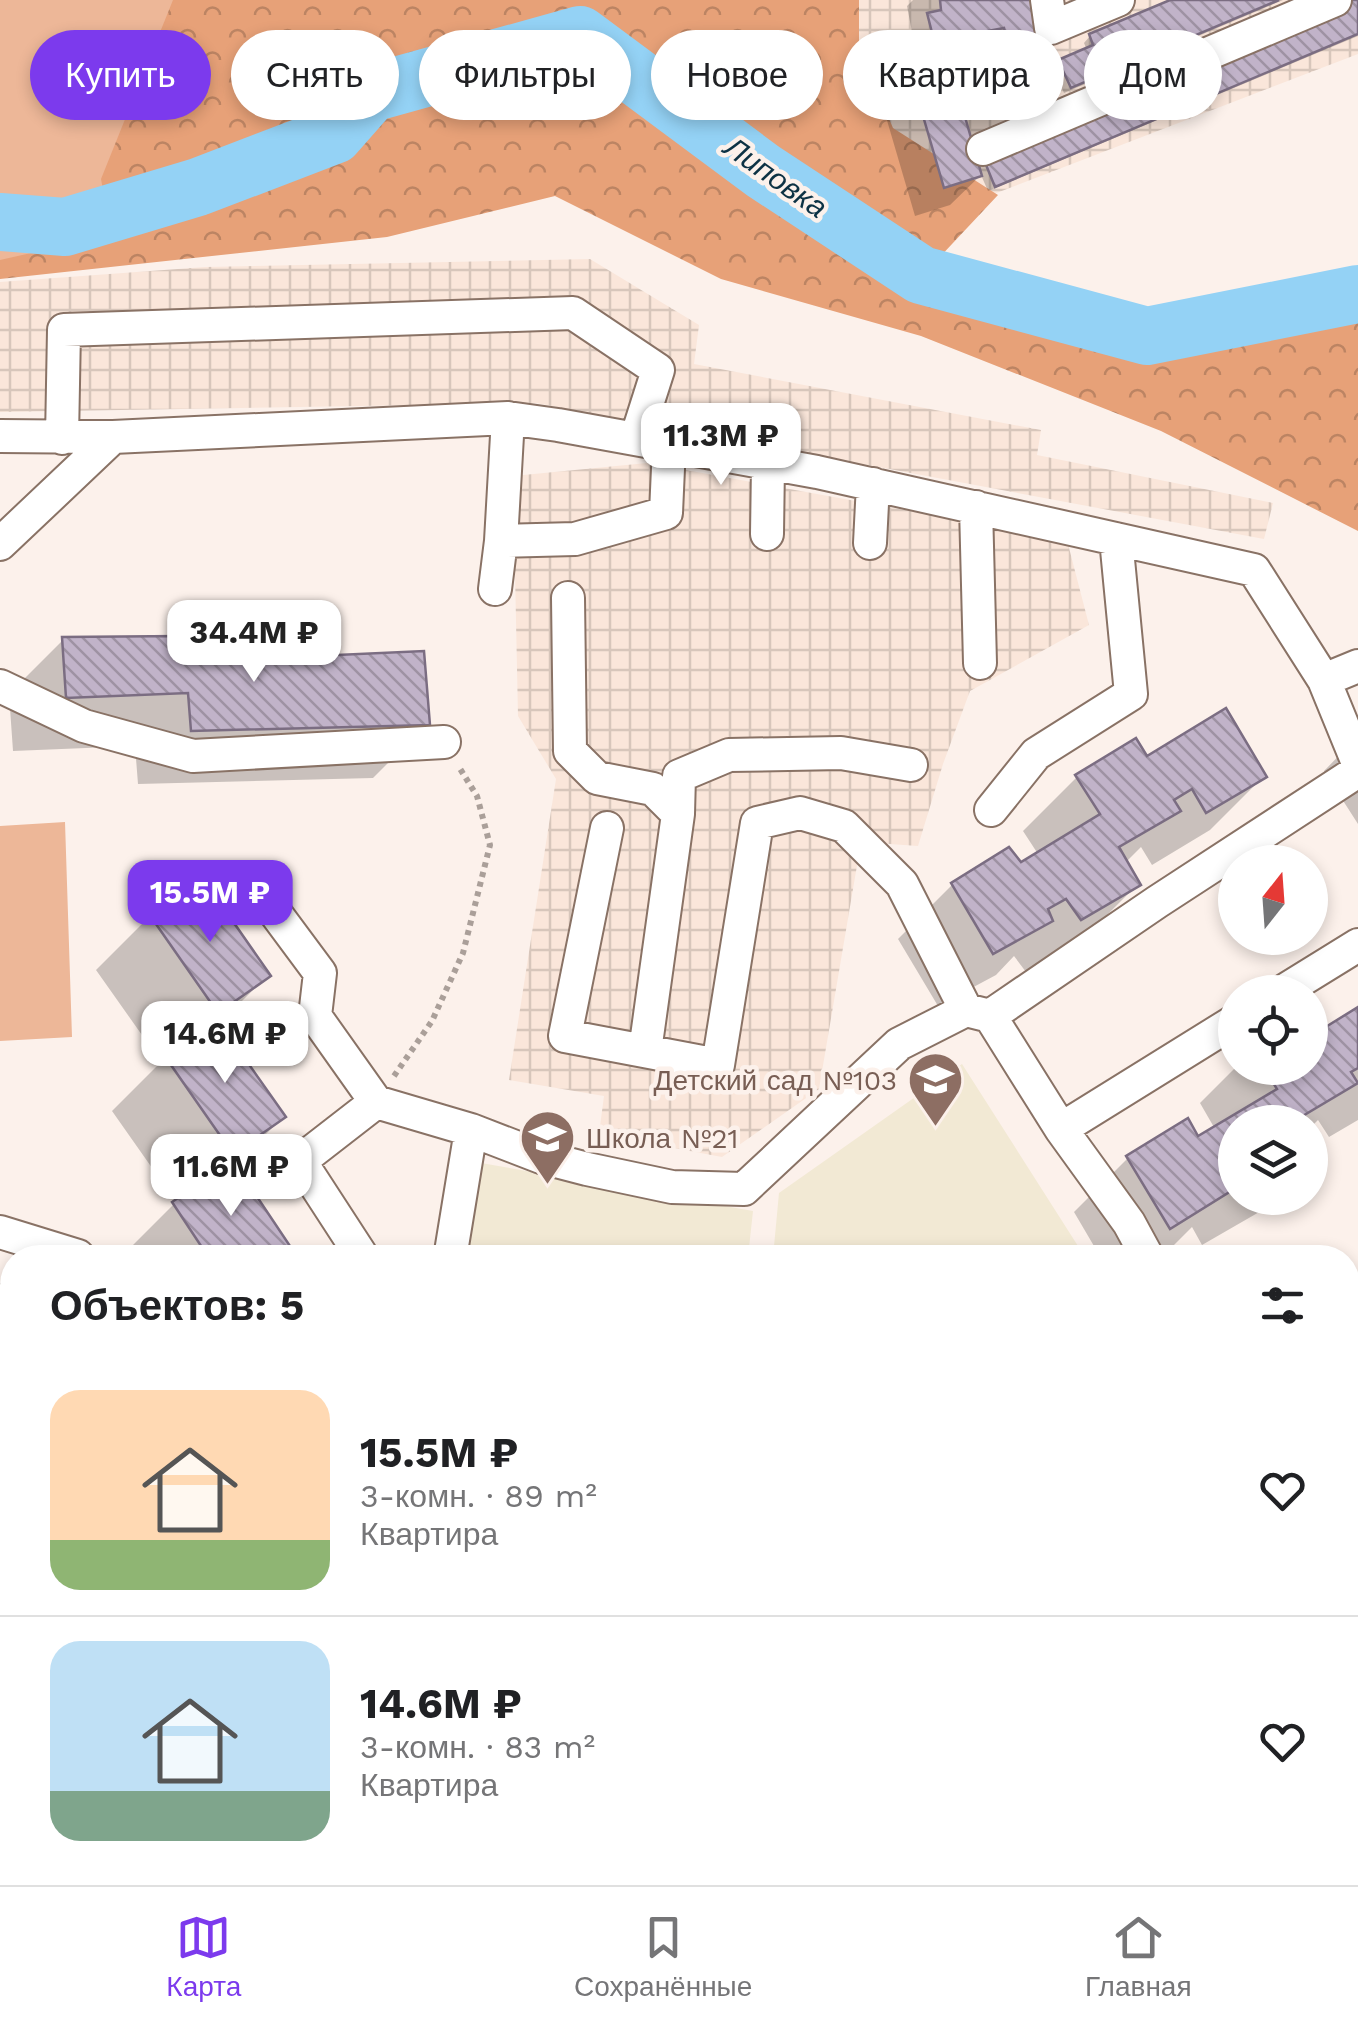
<!DOCTYPE html>
<html lang="ru">
<meta charset="utf-8">
<style>
body{margin:0;font-family:"Work Sans",sans-serif;background:#f6f6f6;color:#202124;height:100vh;display:flex;flex-direction:column;font-size:38px;white-space:nowrap}
*{box-sizing:border-box;margin:0}
p{font-size:32px;color:#757577}
.icon{flex:none;width:55px;height:55px;fill:none;stroke:currentColor;stroke-width:2;stroke-linecap:round;stroke-linejoin:round}
.map{position:relative;flex:1;overflow:hidden}
.details{position:absolute;left:0px;top:1245px;width:1360px;height:640px;display:flex;flex-direction:column;background:#fff;border-radius:40px 40px 0 0;box-shadow:0 5px 15px #0003}
.details>*{flex:none}
.guide{position:absolute;left:30px;top:30px;width:1300px;height:90px;display:flex;gap:20px}
.needle{width:65px;rotate:17deg}
.tools{position:absolute;left:1218px;top:845px;display:grid;gap:20px}
.tools a{display:grid;place-items:center;width:110px;height:110px;border-radius:50%;background:#fff;box-shadow:0 5px 15px #0003;font-size:50px}
.price{position:absolute;translate:-50% -85px;padding:0 22px;border-radius:20px;background:#fff;color:#222;font-size:32px;line-height:65px;filter:drop-shadow(0 2px 5px #0008)}
.price::after{content:'';position:absolute;left:50%;top:60px;width:30px;height:22px;margin-left:-15px;background:inherit;clip-path:polygon(0 0,100% 0,50% 100%)}
.price.selected{background:#7c3aed;color:#fff}
ul{padding:0;list-style:none}
li{display:flex;align-items:center;gap:30px;height:250px;padding:0 50px}
li+li{border-top:2px solid #e0e0e0}
li span{display:grid;place-items:center;flex:none;width:280px;height:200px;border-radius:30px;color:#555}
li>.icon{margin-inline-start:auto}
span .icon{width:120px;height:120px;fill:#fffc;stroke-width:1}
li b{font-size:42px}
h2{display:flex;justify-content:space-between;align-items:center;height:120px;padding:0 50px;font-size:42px}
.tag{padding:0 35px;border-radius:45px;background:#fff;box-shadow:0 5px 15px #0003;font-size:35px;line-height:90px}
.tag.selected{background:#7c3aed;color:#fff}
.menu{display:flex;justify-content:space-around;align-items:center;height:140px;border-top:2px solid #e0e0e0;background:#fff;font-size:28px;color:#757577}
.menu a{display:grid;justify-items:center;gap:5px}
.menu .selected{color:#7c3aed}
.map>svg:first-child{display:block}
.industrial{fill:url(#industrial-grid)}
.education{fill:#f2e9d4}
.forest{fill:url(#forest-crowns)}
.park{fill:#edb798}
.shadow{fill:#0003}
.lines{fill:none;stroke-linecap:round;stroke-linejoin:round}
.river{stroke:#94d2f5;stroke-width:58}
.building{fill:url(#building-back-hatch);stroke:#7b6d82;stroke-width:2.5}
.minor-casing{stroke:#897265;stroke-width:36}
.path{stroke:#aa9f99;stroke-width:6;stroke-dasharray:5 5;stroke-linecap:butt}
.minor{stroke:#fff;stroke-width:32}
.labels{text-anchor:middle;dominant-baseline:central;stroke-width:9;stroke-linejoin:round;paint-order:stroke}
.education-label{font-size:28px;fill:#785e54;stroke:#fcf1eb;text-anchor:end}
.water-label{font-size:30px;font-style:italic;fill:#0d3244;stroke:#fcf1eb}
</style>
<div class="map">
<svg width="1358" height="1885" viewBox="0 0 1358 1885">
<defs>
<pattern id="industrial-grid" width="8" height="8" patternUnits="userSpaceOnUse" patternTransform="scale(2.5)"><rect width="8" height="8" fill="#fae6da"/><path d="M0 4h8M4 0v8" fill="none" stroke="#d7c6bb"/></pattern>
<pattern id="forest-crowns" width="20" height="18" patternUnits="userSpaceOnUse" patternTransform="scale(2.5)"><rect width="20" height="18" fill="#e7a178"/><path d="M2 6a3 3 0 1 1 6 0M12 15a3 3 0 1 1 6 0" fill="none" stroke="#bc8463"/></pattern>
<pattern id="building-back-hatch" width="6" height="6" patternUnits="userSpaceOnUse" patternTransform="scale(2.5)"><rect width="6" height="6" fill="#c1b3c9"/><path d="M-1 5l2 2M0 0l6 6M5-1l2 2" fill="none" stroke="#9e92a3"/></pattern>
</defs>
<rect width="100%" height="100%" fill="#fcf1eb"/>
<!-- industrial -->
<path class="industrial" d="M 855,0 L 1358,0 L 1358,54 L 994,194 L 889,126 L 854,49 Z
M 590,259 L 699,325 L 694,364 L 1041,430 L 1037,455 L 1273,503 L 1264,539 L 536,403 L 0,412 L 0,282 L 205,267 Z
M 647,463 L 916,512 L 1068,544 L 1089,625 L 970,691 L 943,764 L 918,846 L 861,842 L 819,1089 L 722,1157 L 599,1134 L 604,1096 L 509,1080 L 556,779 L 518,716 L 513,476 Z"/>
<!-- education -->
<path class="education" d="M 962,1064 L 1085,1257 L 773,1257 L 779,1193 Z
M 481,1163 L 753,1211 L 748,1257 L 466,1258 Z
M 12,1374 L 12,1872 L 351,1873 L 330,1885 L 0,1885 L 0,1381 Z"/>
<!-- forest -->
<path class="forest" d="M 118,0 L 859,0 L 859,50 L 893,128 L 998,195 L 922,276 L 1147,336 L 1358,294 L 1358,531 L 1161,431 L 921,336 L 721,279 L 555,196 L 387,237 L 0,279 L 0,102 Z"/>
<!-- park -->
<path class="park" d="M 0,0 L 173,0 L 101,179 L 111,235 L 0,260 Z
M 65,822 L 72,1037 L 0,1041 L 0,826 Z"/>
<!-- shadow -->
<path class="shadow" d="M 913,0 L 1031,0 L 1039,44 L 1021,62 L 1043,96 L 1014,125 L 968,137 L 976,164 L 1358,0 L 1358,36 L 988,191 L 981,175 L 950,205 L 915,216 L 886,117 L 911,91 L 899,45 L 912,32 L 907,6 Z
M 1176,0 L 1283,0 L 1064,93 L 1053,68 L 1060,62 L 1087,50 L 1084,43 L 1090,36 Z
M 63,640 L 184,665 L 427,724 L 373,778 L 138,784 L 135,746 L 13,751 L 9,694 Z
M 1358,736 L 1358,824 L 1324,771 Z
M 1264,776 L 1210,830 L 1152,865 L 1141,847 L 1125,863 L 1138,884 L 1084,938 L 1026,972 L 1014,956 L 996,975 L 938,1006 L 898,939 L 952,885 L 1008,851 L 1020,865 L 1038,854 L 1023,831 L 1077,777 Z
M 150,916 L 268,975 L 218,1025 L 283,1117 L 234,1166 L 295,1258 L 120,1258 L 176,1202 L 112,1111 L 161,1062 L 96,970 Z
M 1358,1010 L 1358,1120 L 1329,1137 L 1318,1120 L 1310,1128 L 1310,1122 L 1235,1122 L 1235,1198 L 1275,1198 L 1261,1211 L 1202,1245 L 1192,1227 L 1174,1245 L 1154,1258 L 1101,1258 L 1074,1212 L 1128,1158 L 1197,1139 L 1215,1129 L 1200,1103 L 1235,1068 L 1310,1068 L 1310,1015 L 1323,1031 Z
M 1352,1389 L 1358,1402 L 1358,1496 L 1348,1505 L 1348,1392 Z
M 12,1565 L 12,1643 L 0,1651 L 0,1574 Z
M 1358,1568 L 1358,1663 L 1348,1669 L 1348,1574 Z
M 0,1737 L 12,1756 L 12,1872 L 45,1872 L 26,1885 L 0,1885 Z
M 1358,1762 L 1358,1849 L 1348,1832 L 1348,1769 Z
M 960,1872 L 1008,1872 L 987,1885 Z"/>
<g class="lines">
<!-- river -->
<path class="river" d="M 0,222 L 65,227 L 198,187 L 334,135 L 371,93 L 580,35 L 763,171 L 921,275 L 1147,336 L 1358,294"/>
</g>
<!-- building -->
<path class="building" d="M 940,0 L 1033,0 L 1042,44 L 1009,51 L 1004,28 L 972,34 L 981,69 L 1036,55 L 1046,97 L 965,117 L 982,176 L 944,188 L 914,85 L 943,76 L 927,13 L 941,10 Z
M 1170,0 L 1279,0 L 1071,88 L 1058,60 L 1093,45 L 1089,34 Z
M 1351,0 L 1358,0 L 1358,34 L 995,187 L 982,155 Z
M 181,636 L 186,662 L 424,651 L 430,725 L 191,731 L 188,693 L 66,698 L 62,637 Z
M 1226,708 L 1267,777 L 1206,813 L 1192,789 L 1174,800 L 1181,811 L 1119,847 L 1141,885 L 1081,920 L 1066,899 L 1048,909 L 1053,921 L 993,954 L 951,883 L 1009,847 L 1021,862 L 1100,814 L 1075,775 L 1136,738 L 1147,756 Z
M 202,877 L 271,976 L 218,1013 L 149,914 Z
M 1358,1007 L 1358,1068 L 1351,1072 L 1358,1083 L 1296,1120 L 1298,1122 L 1235,1122 L 1235,1174 L 1224,1180 L 1231,1191 L 1170,1229 L 1126,1156 L 1188,1118 L 1198,1136 L 1277,1089 L 1264,1068 L 1310,1068 L 1310,1012 L 1314,1010 L 1324,1028 Z
M 217,1019 L 286,1117 L 233,1154 L 164,1055 Z
M 233,1161 L 298,1258 L 209,1258 L 172,1202 Z
M 1353,1386 L 1358,1396 L 1358,1482 L 1348,1488 L 1348,1389 Z
M 12,1562 L 12,1641 L 0,1649 L 0,1571 Z
M 1358,1565 L 1358,1649 L 1348,1655 L 1348,1571 Z
M 0,1733 L 12,1751 L 12,1872 L 41,1872 L 22,1885 L 0,1885 Z
M 1358,1759 L 1358,1832 L 1348,1815 L 1348,1766 Z
M 1192,1872 L 1214,1872 L 1221,1885 L 1169,1885 Z"/>
<g class="lines">
<defs>
<path id="minor" d="M 1047,0 L 1051,28 L 1118,0
M 983,149 L 1335,0
M 0,436 L 113,437 L 508,418 L 558,425 L 817,472 L 1254,570 L 1324,680 L 1358,763
M 62,438 L 64,330 L 573,313 L 658,370 L 636,439
M 976,507 L 980,663
M 767,534 L 768,465
M 501,541 L 575,539 L 666,513 L 669,446
M 870,543 L 873,484
M 0,544 L 113,437
M 495,589 L 501,541 L 508,418
M 568,598 L 570,751 L 597,778 L 653,789 L 678,814 L 645,1051
M 1324,680 L 1358,666
M 0,686 L 84,726 L 193,756 L 444,742
M 991,810 L 1036,754 L 1131,694 L 1116,539
M 678,814 L 679,776 L 729,755 L 841,753 L 911,765
M 607,828 L 565,1036 L 718,1065 L 757,823 L 800,813 L 844,826 L 902,884 L 966,1010
M 271,907 L 320,973 L 315,1016 L 376,1102
M 1282,992 L 1358,945
M 990,1016 L 1061,1129 L 1235,1021
M 1061,1129 L 1129,1223 L 1148,1258
M 0,1232 L 78,1256
M 363,1258 L 300,1161 L 376,1102 L 471,1130 L 541,1157 L 587,1169 L 672,1187 L 744,1189 L 899,1044 L 966,1010 L 990,1016 L 1157,902 L 1358,771
M 450,1258 L 471,1130
M 0,1305 L 12,1297
M 1348,1314 L 1358,1307
M 0,1507 L 12,1499
M 1348,1532 L 1358,1526
M 294,1872 L 302,1885
M 625,1872 L 633,1885
M 966,1872 L 974,1885
M 59,1885 L 78,1872
M 400,1885 L 421,1872
M 761,1885 L 781,1872"/>
</defs>
<!-- minor casing -->
<use href="#minor" class="minor-casing"/>
<!-- path -->
<path class="path" d="M 394,1076 L 432,1021 L 463,953 L 490,845 L 477,796 L 459,767"/>
<!-- minor -->
<use href="#minor" class="minor"/>
</g>
<!-- icons -->
<defs>
<symbol id="school-pin" viewBox="-11 -11 22 30"><path d="M0 17L-7.5 6A9.5 9.5 0 1 1 7.5 6Z" fill="#8d6e63" stroke="#fcf1eb"/><path d="M0-5L7-2L0 1L-7-2ZM-4 1L0 2.5L4 1V4Q0 6-4 4Z" fill="#fff"/></symbol>
</defs>
<g fill-rule="evenodd">
<use href="#school-pin" x="904" y="1048" width="63" height="86"/>
<use href="#school-pin" x="516" y="1106" width="63" height="86"/>
</g>
<g class="labels">
<!-- education labels -->
<g class="education-label">
<text x="897" y="1080">Детский сад №103</text>
<text x="586" y="1138" text-anchor="start">Школа №21</text>
</g>
<!-- water labels -->
<g class="water-label">
<text transform="translate(776 177) rotate(35)">Липовка</text>
</g>
</g>
</svg>
<div class="tools">
<a><svg class="needle" viewBox="-14 -14 28 28"><path d="M0-13l5 13h-10z" fill="#e53935"/><path d="M0 13l5-13h-10z" fill="#757577"/></svg></a>
<a><svg class="icon" aria-label="locate" viewBox="0 0 24 24"><circle cx="12" cy="12" r="6"/><path d="M12 2v4M12 18v4M2 12h4M18 12h4"/></svg></a>
<a><svg class="icon" aria-label="layers" viewBox="0 0 24 24"><path d="M12 4l9 5-9 5-9-5zM3 14l9 5 9-5"/></svg></a>
</div>
<b class="price" style="left:721px;top:488px">11.3M ₽</b>
<b class="price" style="left:254px;top:685px">34.4M ₽</b>
<b class="price selected" style="left:210px;top:945px">15.5M ₽</b>
<b class="price" style="left:225px;top:1086px">14.6M ₽</b>
<b class="price" style="left:231px;top:1219px">11.6M ₽</b>
<div class="guide">
<a class="tag selected">Купить</a>
<a class="tag">Снять</a>
<a class="tag">Фильтры</a>
<a class="tag">Новое</a>
<a class="tag">Квартира</a>
<a class="tag">Дом</a>
</div>
<section class="details">
<h2>Объектов: 5<svg class="icon" aria-label="filters" viewBox="0 0 24 24"><path d="M4 7h16M4 17h16"/><circle cx="9" cy="7" r="2"/><circle cx="15" cy="17" r="2"/></svg></h2>
<ul>
<li><span style="background:linear-gradient(#ffd9b3 75%,#8fb573 0)"><svg class="icon" aria-label="home" viewBox="0 0 24 24"><path d="M3 11l9-7 9 7M6 9v11h12V9"/></svg></span><div><b>15.5M ₽</b><p>3-комн. · 89 m²</p><p>Квартира</p></div><svg class="icon" aria-label="heart" viewBox="0 0 24 24"><path d="M12 20l-8-8c-3-5 5-10 8-4 3-6 11-1 8 4z"/></svg></li>
<li><span style="background:linear-gradient(#bfe0f5 75%,#7fa58c 0)"><svg class="icon" aria-label="home" viewBox="0 0 24 24"><path d="M3 11l9-7 9 7M6 9v11h12V9"/></svg></span><div><b>14.6M ₽</b><p>3-комн. · 83 m²</p><p>Квартира</p></div><svg class="icon" aria-label="heart" viewBox="0 0 24 24"><path d="M12 20l-8-8c-3-5 5-10 8-4 3-6 11-1 8 4z"/></svg></li>
</ul>
</section>
</div>
<nav class="menu">
<a class="selected"><svg class="icon" aria-label="map" viewBox="0 0 24 24"><path d="M3 6l6-2 6 2 6-2v14l-6 2-6-2-6 2zM9 4v14M15 6v14"/></svg>Карта</a>
<a><svg class="icon" aria-label="saved" viewBox="0 0 24 24"><path d="M7 4h10v16l-5-4-5 4z"/></svg>Сохранённые</a>
<a><svg class="icon" aria-label="home" viewBox="0 0 24 24"><path d="M3 11l9-7 9 7M6 9v11h12V9"/></svg>Главная</a>
</nav>
